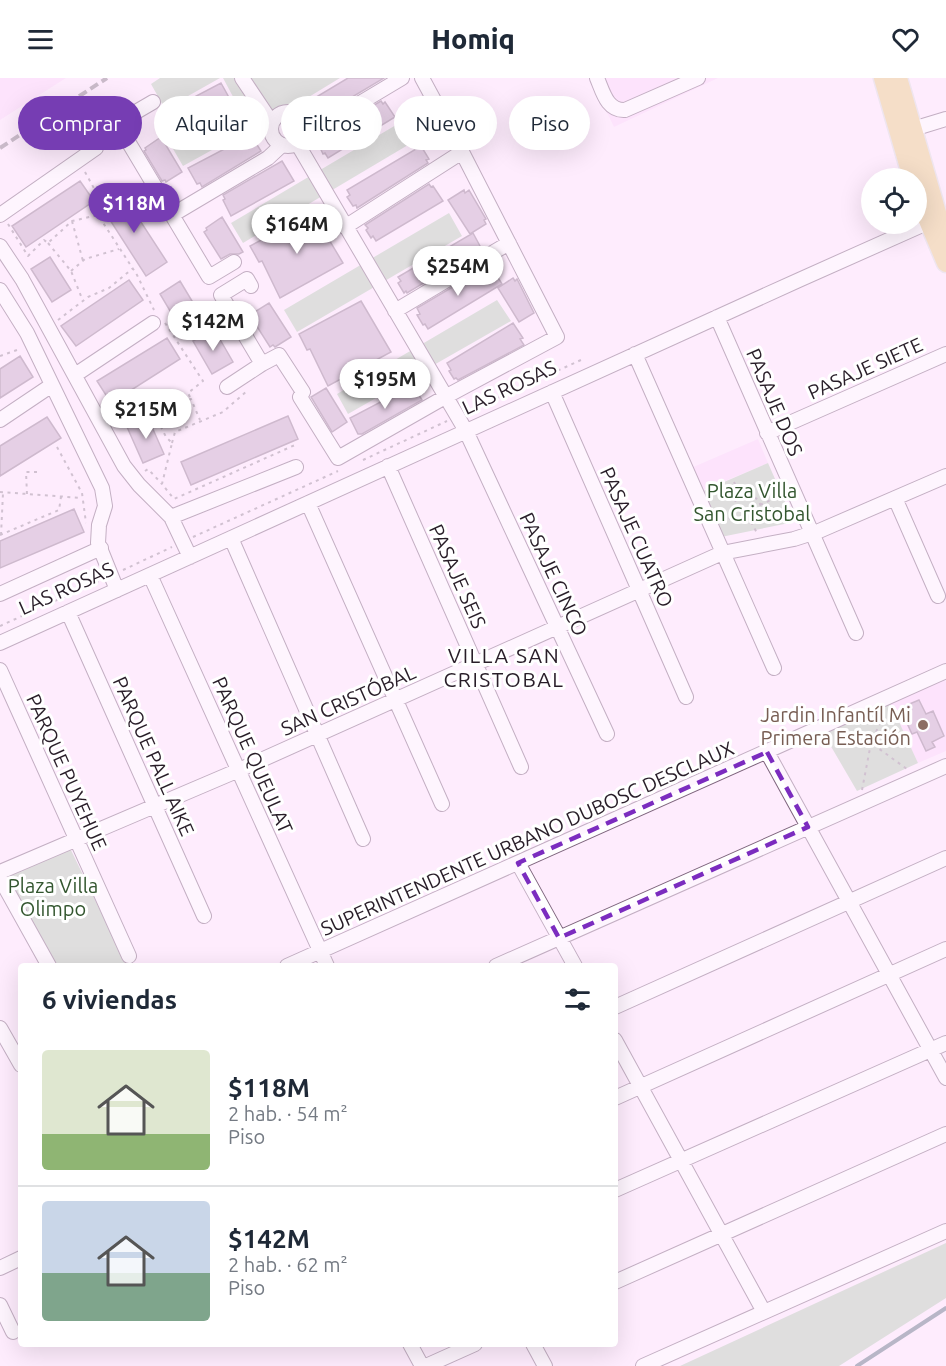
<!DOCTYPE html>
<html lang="es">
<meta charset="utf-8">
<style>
body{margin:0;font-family:Ubuntu,sans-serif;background:#f2f2f3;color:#1f2937;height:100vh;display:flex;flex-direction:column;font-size:22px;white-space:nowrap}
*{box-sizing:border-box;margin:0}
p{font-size:20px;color:#747a83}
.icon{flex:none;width:33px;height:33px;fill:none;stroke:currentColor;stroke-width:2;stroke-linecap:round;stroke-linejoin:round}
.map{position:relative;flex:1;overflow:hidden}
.details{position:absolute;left:18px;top:885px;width:600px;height:384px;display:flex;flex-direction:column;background:#fff;border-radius:6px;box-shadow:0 6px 24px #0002}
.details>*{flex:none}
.banner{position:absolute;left:18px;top:18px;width:600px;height:54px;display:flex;gap:12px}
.buttons{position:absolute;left:861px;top:90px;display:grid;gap:12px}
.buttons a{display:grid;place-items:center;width:66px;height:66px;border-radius:50%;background:#fff;box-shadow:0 6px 24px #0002;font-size:30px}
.price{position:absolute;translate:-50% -51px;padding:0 14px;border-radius:21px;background:#fff;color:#222;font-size:20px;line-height:39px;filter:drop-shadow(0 2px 3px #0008)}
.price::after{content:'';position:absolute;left:50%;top:36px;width:18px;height:14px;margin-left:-9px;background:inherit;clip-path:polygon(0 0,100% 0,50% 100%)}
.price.active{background:#763db3;color:#fff}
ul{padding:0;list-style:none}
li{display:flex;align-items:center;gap:18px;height:150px;padding:0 24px}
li+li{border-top:2px solid #e0e1e3}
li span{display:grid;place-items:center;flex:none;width:168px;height:120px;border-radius:6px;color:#555}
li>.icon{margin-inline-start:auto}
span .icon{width:72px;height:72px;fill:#fffc;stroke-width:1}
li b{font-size:26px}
h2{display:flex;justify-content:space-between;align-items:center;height:72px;padding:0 24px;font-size:26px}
.tag{padding:0 21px;border-radius:27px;background:#fff;box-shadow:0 6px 24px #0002;font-size:21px;line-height:54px}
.tag.active{background:#763db3;color:#fff}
header{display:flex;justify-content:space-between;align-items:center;height:78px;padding:0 24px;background:#fff;font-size:27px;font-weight:800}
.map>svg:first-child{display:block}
.built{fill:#fcd8fa}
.green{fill:#bbccb9}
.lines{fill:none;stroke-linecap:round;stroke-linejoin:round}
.stream{stroke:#647386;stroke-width:4}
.building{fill:#c8acc7;stroke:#967b94;stroke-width:1.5}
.minor-casing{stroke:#7e647d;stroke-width:16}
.major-casing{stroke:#dddbdd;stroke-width:21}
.path{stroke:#9c8d9b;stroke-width:2;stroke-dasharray:3 4.5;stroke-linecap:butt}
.minor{stroke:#fff;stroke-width:14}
.major{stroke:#eccc87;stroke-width:18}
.rail{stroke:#8d7e8c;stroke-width:4;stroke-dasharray:9 4.5;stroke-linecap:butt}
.marked{fill:none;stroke:#7b2cbf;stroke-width:4.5;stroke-dasharray:12 8;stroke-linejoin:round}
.education-dot{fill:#8d6e63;stroke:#fff;stroke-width:2}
.labels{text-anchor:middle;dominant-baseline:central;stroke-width:6;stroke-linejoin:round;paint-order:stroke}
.street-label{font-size:20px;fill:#281d28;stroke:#fff}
.park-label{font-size:20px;fill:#33562f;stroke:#fff}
.education-label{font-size:20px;fill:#785e54;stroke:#fff;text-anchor:end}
.neighbourhood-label{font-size:21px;letter-spacing:1.5px;fill:#281d28;stroke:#fff}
</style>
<header><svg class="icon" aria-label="menu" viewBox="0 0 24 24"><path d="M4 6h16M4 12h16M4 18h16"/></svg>Homiq<svg class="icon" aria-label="heart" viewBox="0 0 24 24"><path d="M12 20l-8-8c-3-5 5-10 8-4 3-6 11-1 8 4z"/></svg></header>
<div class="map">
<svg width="946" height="1288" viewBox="0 0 946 1288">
<rect width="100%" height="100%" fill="#feecfd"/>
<!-- built -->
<path class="built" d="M 0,0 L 66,0 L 0,42 Z
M 590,0 L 718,0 L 614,49 Z
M 758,361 L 768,385 L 701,413 L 691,390 Z
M 943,598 L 946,604 L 946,673 L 918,685 L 889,622 Z"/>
<!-- green -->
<path class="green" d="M 160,0 L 220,0 L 165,31 L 151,6 Z
M 223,0 L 340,0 L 294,28 L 279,29 L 271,33 L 259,46 L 183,88 L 169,64 L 238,28 Z
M 396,47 L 408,67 L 243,165 L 231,145 Z
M 449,135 L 462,158 L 297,254 L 284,232 Z
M 497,222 L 511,243 L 348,336 L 337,316 Z
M 768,385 L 794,444 L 721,459 L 701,414 Z
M 889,622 L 918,685 L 857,713 L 822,653 Z
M 70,770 L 127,888 L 52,888 L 2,800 Z
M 946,1165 L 946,1220 L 839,1288 L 680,1288 Z"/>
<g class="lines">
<!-- stream -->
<path class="stream" d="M 857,1288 L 946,1230"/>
</g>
<!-- building -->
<path class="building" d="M 348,0 L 384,0 L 317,40 L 314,40 L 308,30 L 311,29 L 308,24 Z
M 221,5 L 232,25 L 169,60 L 161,44 L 163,43 L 160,37 Z
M 381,23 L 383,26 L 385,24 L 395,39 L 328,80 L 325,75 L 323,76 L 316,61 Z
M 413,25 L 415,27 L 418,25 L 436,53 L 434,55 L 436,58 L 419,69 L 398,35 Z
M 251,57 L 261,73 L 202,109 L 200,105 L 197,106 L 188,90 Z
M 161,59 L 182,94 L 166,104 L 165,102 L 162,103 L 144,73 L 146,72 L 145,70 Z
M 421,68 L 429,81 L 426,82 L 428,85 L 357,130 L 356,127 L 353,128 L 347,119 L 350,117 L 347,112 Z
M 282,83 L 294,103 L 231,138 L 223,122 L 225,121 L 223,117 Z
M 80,103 L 94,123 L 26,169 L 12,148 Z
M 429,106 L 431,109 L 433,108 L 443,123 L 376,163 L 373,158 L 371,160 L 366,152 L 368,150 L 365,147 Z
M 464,112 L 465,115 L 469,112 L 486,141 L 484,142 L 486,146 L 470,156 L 448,122 Z
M 122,115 L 167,184 L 146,198 L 101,128 Z
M 313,135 L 343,185 L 280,220 L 262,183 L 259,184 L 250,168 Z
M 222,139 L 243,174 L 239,176 L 230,176 L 221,181 L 204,154 L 207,152 L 206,150 Z
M 473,155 L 480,168 L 477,169 L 479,172 L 407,215 L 406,213 L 404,215 L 398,205 L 401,203 L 398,199 Z
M 50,179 L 71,212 L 52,224 L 31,191 Z
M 488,188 L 492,195 L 494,193 L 502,206 L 428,251 L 425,246 L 423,247 L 417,237 L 420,236 L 417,230 Z
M 513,200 L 515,203 L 517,201 L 534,235 L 519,244 L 498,210 Z
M 129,202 L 143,222 L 76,268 L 61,248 Z
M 180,203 L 201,238 L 183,248 L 179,248 L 160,216 Z
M 361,223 L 391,274 L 328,308 L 310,271 L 307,272 L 299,256 Z
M 269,225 L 291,259 L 275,269 L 273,267 L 270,269 L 251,239 L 254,237 L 253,235 Z
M 513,245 L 523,260 L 520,261 L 524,267 L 458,302 L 456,300 L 454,301 L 449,293 L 451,292 L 447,285 Z
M 214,251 L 233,284 L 212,296 L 193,263 Z
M 167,260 L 180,281 L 111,325 L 97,303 Z
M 20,278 L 33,299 L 0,320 L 0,291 Z
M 413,307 L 422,322 L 362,356 L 358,356 L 350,340 Z
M 326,310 L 347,344 L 332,354 L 311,319 Z
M 288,338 L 298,361 L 191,407 L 181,384 Z
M 47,339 L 61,360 L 0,398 L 0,368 Z
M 148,340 L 164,376 L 143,385 L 127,349 Z
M 74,431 L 84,454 L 0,490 L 0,463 Z
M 919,622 L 926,636 L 933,633 L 944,658 L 932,664 L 935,669 L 926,673 L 917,654 L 912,656 L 900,630 Z"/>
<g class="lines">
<defs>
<path id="minor" d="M 242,0 L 272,45
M 597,0 C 603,14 607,33 625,32 L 698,0
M 153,24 L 117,45 L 209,199 L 234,184
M271 51a17 17 0 1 1 34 0a17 17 0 1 1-34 0Z
M 913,51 L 946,41
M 304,53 L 315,52 L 402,0
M 297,65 L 466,353 L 607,656
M 0,137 L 96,70
M 172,137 L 268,80 L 282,67
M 345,149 L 462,74 L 422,0
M 0,168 L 22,201 L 124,388 L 139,407 L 171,439 L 190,479
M 251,208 L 247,201 L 221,217 L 262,286 L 279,277 L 303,314 L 300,319 L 338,380 L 445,319 L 557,259 L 462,74
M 0,212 L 27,255 L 102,410 L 105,428 L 99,447 L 98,465 L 117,512
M 395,233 L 509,165
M 717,239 L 856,555
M 635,276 L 774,590
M 75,297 L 153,245
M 227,309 L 262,286
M 552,314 L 686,619
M 0,342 L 52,307
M 767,355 L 946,276
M 388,388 L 521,689
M 895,420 L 938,518
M 308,425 L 442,726
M 171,439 L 296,389
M 231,460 L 363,761
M 150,497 L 327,888
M 0,516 L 101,470
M 68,534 L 204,838
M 0,565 L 799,202 L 929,144
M 0,592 L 129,878
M 767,674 L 946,1000
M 518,785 L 575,888
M 0,794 L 239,692 L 722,475 L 794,461 L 819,453 L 946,398
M 0,800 L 49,888
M 287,888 L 946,593
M 496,888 L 946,688
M 615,929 L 946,780
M 0,950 L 21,987
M 615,962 L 764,1234
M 615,1020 L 946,871
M 615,1112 L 946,965
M 0,1190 L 21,1180
M 615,1204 L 946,1056
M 0,1227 L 13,1254
M 410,1266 L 422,1288
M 533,1266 L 545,1288
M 426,1288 L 475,1266
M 643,1288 L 946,1153"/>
<path id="major" d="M 883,0 L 912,100
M 898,0 L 946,166
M 916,114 L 946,185"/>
</defs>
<!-- minor casing -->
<use href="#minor" class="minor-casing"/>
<!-- major casing -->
<use href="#major" class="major-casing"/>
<!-- path -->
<path class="path" d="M 85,94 L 101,123 L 94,129 L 98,137
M 72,143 L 83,183
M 8,146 L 28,178 L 44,162 L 48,165 L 72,143 L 98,137 L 137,197 L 154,232
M 48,165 L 71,193 L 83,223
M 71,193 L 85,181 L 119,171
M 58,242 L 88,219 L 109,210 L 132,191
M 165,245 L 203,303 L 188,315 L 191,321
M 0,278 L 20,271
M 469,333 L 581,282
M 110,336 L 145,317 L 166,359 L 172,365 L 162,406 L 174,421 L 295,367
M 155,337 L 191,321 L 200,342
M 172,365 L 175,354 L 223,334 L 248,312
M 57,369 L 82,415 L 86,445
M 363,382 L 447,343
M 145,393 L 148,391 L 162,406
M 734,404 L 741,419
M 0,414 L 82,420
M 27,416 L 26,394 L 40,394
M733 431a14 14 0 1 1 28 0a14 14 0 1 1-28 0Z
M 760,427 L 782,417
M 722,444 L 735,438
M 751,444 L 757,455
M 0,457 L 59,432 L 61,419
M 1,457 L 3,415
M 193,459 L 338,393
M 123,492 L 172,469
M 0,548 L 101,502
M 838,655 L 871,665 L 907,691
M 862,712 L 871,665 L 885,634"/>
<!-- minor -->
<use href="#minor" class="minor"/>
<!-- major -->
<use href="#major" class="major"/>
<!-- rail -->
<path class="rail" d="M 0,70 L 107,0"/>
</g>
<!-- marked area -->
<path d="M0 0H946V1288H0ZM 767,674 L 808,749 L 559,860 L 518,785 Z" fill="#feecfd" fill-opacity=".55" fill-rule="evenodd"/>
<path class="marked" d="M 767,674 L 808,749 L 559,860 L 518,785 Z"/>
<!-- markers -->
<circle class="education-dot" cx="923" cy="647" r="6"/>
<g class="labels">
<!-- street labels -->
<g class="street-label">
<text transform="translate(865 290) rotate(-24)">PASAJE SIETE</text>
<text transform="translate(509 309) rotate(-25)">LAS ROSAS</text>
<text transform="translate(775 324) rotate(67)">PASAJE DOS</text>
<text transform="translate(637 459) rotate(66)">PASAJE CUATRO</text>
<text transform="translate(554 496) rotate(65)">PASAJE CINCO</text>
<text transform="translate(458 498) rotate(66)">PASAJE SEIS</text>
<text transform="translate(66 510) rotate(-24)">LAS ROSAS</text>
<text transform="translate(348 622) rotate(-24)">SAN CRISTÓBAL</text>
<text transform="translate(253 677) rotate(66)">PARQUE QUEULAT</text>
<text transform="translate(154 678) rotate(66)">PARQUE PALL AIKE</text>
<text transform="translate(67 694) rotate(66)">PARQUE PUYEHUE</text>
<text transform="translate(527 760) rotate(-24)">SUPERINTENDENTE URBANO DUBOSC DESCLAUX</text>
</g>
<!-- park labels -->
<g class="park-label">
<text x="752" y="412">Plaza Villa<tspan x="752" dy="23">San Cristobal</tspan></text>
<text x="53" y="807">Plaza Villa<tspan x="53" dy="23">Olimpo</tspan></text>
</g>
<!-- education labels -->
<g class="education-label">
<text x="911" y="636">Jardin Infantíl Mi<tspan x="911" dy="23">Primera Estación</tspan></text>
</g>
<!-- neighbourhood labels -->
<g class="neighbourhood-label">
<text x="504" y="577">VILLA SAN<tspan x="504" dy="24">CRISTOBAL</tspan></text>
</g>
</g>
</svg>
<div class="buttons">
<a><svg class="icon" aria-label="locate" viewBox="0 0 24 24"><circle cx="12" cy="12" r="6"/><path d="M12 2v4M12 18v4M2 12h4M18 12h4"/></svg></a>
</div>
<b class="price active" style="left:134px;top:156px">$118M</b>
<b class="price" style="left:297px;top:177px">$164M</b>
<b class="price" style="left:458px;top:219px">$254M</b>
<b class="price" style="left:213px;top:274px">$142M</b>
<b class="price" style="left:385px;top:332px">$195M</b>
<b class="price" style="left:146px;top:362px">$215M</b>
<div class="banner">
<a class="tag active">Comprar</a>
<a class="tag">Alquilar</a>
<a class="tag">Filtros</a>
<a class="tag">Nuevo</a>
<a class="tag">Piso</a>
</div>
<section class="details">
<h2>6 viviendas<svg class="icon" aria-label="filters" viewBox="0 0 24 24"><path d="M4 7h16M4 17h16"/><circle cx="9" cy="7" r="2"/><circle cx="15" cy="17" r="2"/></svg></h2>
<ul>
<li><span style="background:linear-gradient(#dfe7d0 70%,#8fb573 0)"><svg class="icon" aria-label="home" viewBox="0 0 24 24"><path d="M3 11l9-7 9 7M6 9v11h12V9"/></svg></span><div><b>$118M</b><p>2 hab. · 54 m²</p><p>Piso</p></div></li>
<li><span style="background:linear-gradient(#c9d6e8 60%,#7fa58c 0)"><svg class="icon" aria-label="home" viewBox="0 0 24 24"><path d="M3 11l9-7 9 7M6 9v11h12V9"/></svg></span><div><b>$142M</b><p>2 hab. · 62 m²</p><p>Piso</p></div></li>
</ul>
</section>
</div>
